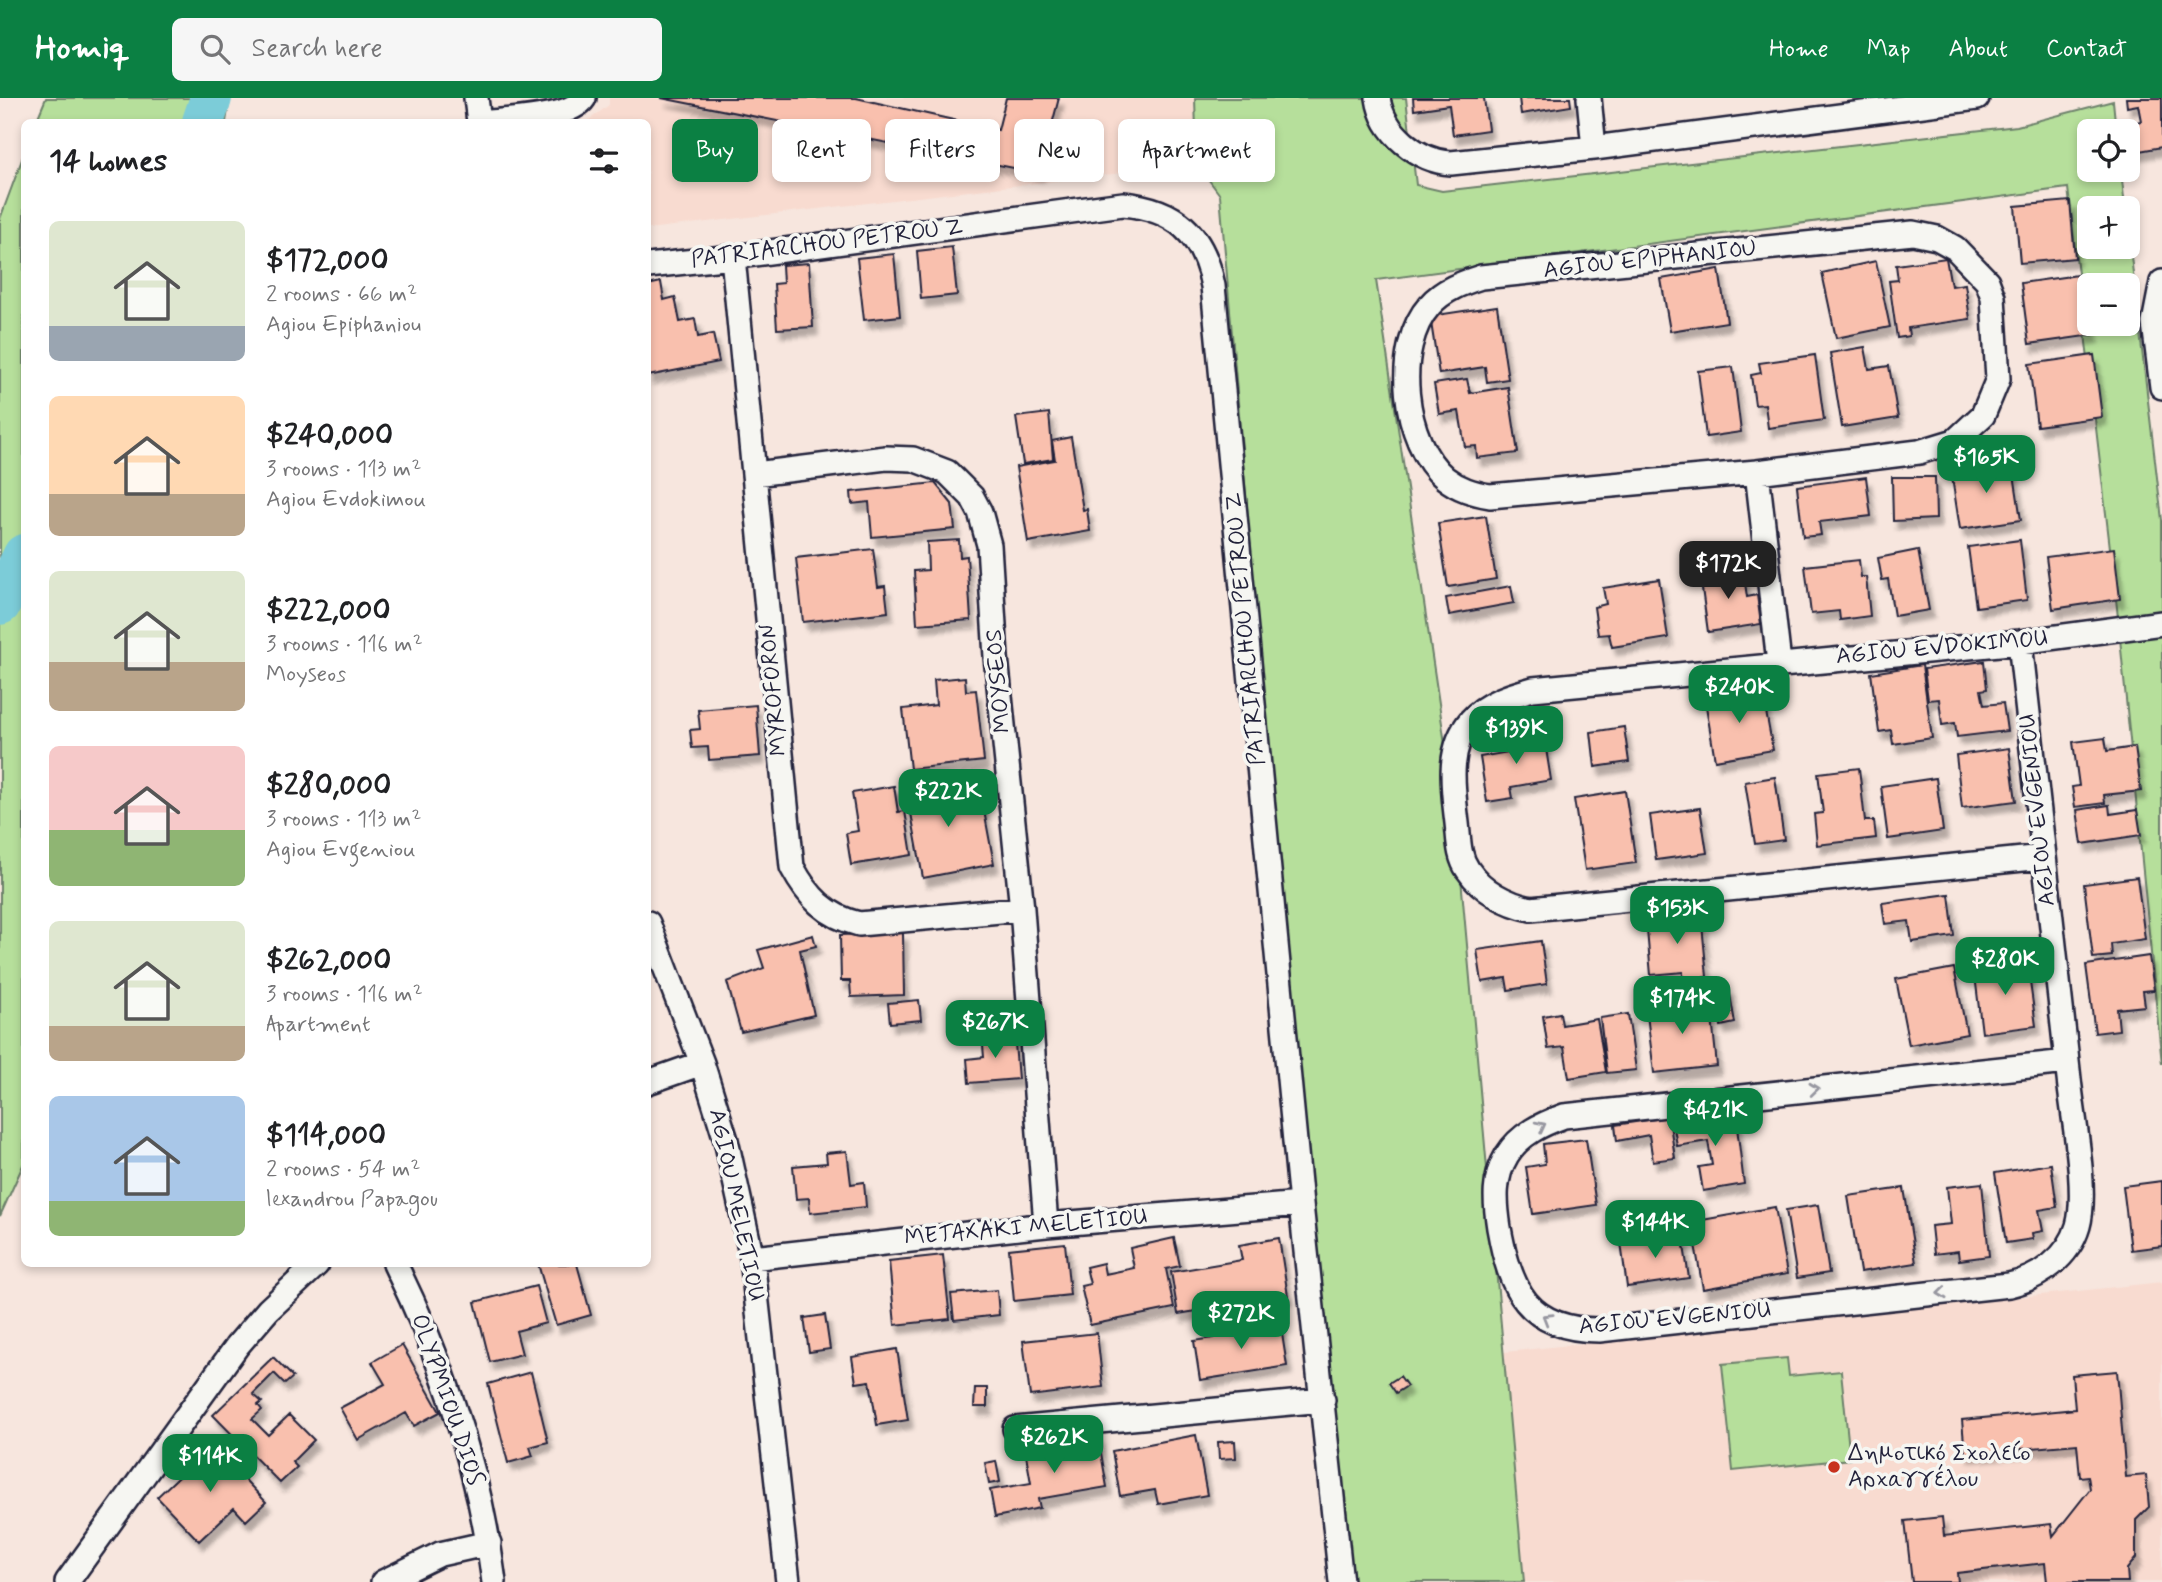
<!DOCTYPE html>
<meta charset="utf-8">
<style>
body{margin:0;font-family:Mynerve,sans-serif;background:#f6f6f6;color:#202124;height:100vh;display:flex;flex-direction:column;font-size:26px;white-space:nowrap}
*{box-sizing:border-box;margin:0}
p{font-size:23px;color:#757577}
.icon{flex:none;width:38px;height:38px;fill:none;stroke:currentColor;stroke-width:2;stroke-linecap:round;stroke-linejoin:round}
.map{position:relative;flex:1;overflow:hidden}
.panel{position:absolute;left:21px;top:21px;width:630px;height:1148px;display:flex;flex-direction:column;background:#fff;border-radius:10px;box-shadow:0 4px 10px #0003}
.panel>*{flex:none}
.top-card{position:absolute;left:672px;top:21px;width:665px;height:63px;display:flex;gap:14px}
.controls{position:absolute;left:2077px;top:21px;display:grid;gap:14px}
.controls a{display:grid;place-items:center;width:63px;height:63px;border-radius:10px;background:#fff;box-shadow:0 4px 10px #0003;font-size:35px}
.price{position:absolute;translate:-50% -60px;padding:0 16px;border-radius:14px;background:#0b8043;color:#fff;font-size:23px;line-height:46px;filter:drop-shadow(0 2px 4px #0008)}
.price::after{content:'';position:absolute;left:50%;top:42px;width:21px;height:16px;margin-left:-10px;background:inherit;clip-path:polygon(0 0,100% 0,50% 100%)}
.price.on{background:#222;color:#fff}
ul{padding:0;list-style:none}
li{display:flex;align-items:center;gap:21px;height:175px;padding:0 28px}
li span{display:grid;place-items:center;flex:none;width:196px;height:140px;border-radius:10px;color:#555}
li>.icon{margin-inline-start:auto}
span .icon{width:84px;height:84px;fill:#fffc;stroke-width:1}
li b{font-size:30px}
h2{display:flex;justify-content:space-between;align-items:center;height:84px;padding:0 28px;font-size:30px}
.chip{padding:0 24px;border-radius:10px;background:#fff;box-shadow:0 4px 10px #0003;font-size:24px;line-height:63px}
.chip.on{background:#0b8043;color:#fff}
header{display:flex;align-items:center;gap:42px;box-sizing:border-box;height:98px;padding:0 35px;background:#0b8043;color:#fff}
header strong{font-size:33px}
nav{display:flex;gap:38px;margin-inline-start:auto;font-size:24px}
.search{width:490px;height:63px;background:#f6f6f6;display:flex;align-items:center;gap:18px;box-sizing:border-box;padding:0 24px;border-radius:10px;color:#757577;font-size:26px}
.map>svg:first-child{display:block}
.built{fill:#f8dbd0}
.green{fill:#b6df9b;stroke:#6c806b;stroke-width:2;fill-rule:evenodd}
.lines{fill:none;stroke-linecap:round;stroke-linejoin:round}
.river{stroke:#7cccd8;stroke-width:42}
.building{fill:#f9c0ae;stroke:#22223b;stroke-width:2;filter:url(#shadow)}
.minor-casing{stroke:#22223b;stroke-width:28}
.minor{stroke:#f6f6f2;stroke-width:23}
.oneway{stroke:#9797a0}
.poi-dot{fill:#c8321e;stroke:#f6f6f2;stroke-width:2.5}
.labels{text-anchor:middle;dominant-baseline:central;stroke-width:7;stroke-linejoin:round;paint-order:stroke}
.street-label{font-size:23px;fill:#22223b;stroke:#f6f6f2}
.poi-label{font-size:23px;fill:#22223b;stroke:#f6f6f2;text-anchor:start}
</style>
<header>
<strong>Homiq</strong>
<div class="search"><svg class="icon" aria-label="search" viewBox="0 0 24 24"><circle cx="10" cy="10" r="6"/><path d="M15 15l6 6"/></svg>Search here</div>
<nav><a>Home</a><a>Map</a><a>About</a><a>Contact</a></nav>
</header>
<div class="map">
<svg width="2162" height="1484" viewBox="0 0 2162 1484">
<defs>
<filter id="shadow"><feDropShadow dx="4.5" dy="8" stdDeviation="2" flood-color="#0004"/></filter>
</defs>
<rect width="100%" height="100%" fill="#f7e6de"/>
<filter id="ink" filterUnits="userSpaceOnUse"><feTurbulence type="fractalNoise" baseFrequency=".0143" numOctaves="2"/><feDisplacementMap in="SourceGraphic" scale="14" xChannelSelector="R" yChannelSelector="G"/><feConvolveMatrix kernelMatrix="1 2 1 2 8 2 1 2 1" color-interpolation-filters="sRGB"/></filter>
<g filter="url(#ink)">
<!-- built -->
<path class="built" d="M 609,0 L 1195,0 L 1197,66 L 648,131 L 648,24 L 586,24 L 609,7 Z
M 2162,1184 L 2162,1484 L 1517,1484 L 1496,1255 Z"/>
<!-- green -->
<path class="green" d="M 46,0 L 230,0 L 226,24 L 36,24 Z
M 1195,0 L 1406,0 L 1416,87 L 1442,93 L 2017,28 L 2113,3 L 2116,33 L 2090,33 L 2090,72 L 2121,72 L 2125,110 L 2090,110 L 2090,149 L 2128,149 L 2128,133 L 2162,422 L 2162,966 L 2117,510 L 2068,90 L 1376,182 L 1455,713 L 1524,1484 L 1340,1484 L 1220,97 L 1197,66 ZM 2090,187 L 2128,187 L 2128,226 L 2090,226 Z
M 24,56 L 24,1065 L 0,1118 L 0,121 Z
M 1787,1260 L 1789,1278 L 1841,1273 L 1850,1361 L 1733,1373 L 1722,1266 Z"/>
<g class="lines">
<!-- river -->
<path class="river" d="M 203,24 L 211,0
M 0,506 L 24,457"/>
</g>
<!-- building -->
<path class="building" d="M 661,0 L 856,0 L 998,32 L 1006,0 L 1059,0 L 1039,75 Z
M 1413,0 L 1484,0 L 1488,32 L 1453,37 L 1449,7 L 1414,12 Z
M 1519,0 L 1570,0 L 1571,8 L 1521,16 Z
M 2126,0 L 2162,0 L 2162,49 L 2128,55 L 2128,33 L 2124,33 L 2123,27 L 2141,23 L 2138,7 L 2127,9 Z
M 2070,103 L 2075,160 L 2020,165 L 2015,108 Z
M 952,149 L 957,197 L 921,201 L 917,153 Z
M 894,156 L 900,218 L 864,222 L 857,160 Z
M 1946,160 L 1951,188 L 1965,186 L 1970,221 L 1908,230 L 1909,238 L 1897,240 L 1889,183 L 1898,182 L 1896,167 Z
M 1876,163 L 1890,229 L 1836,240 L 1822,175 Z
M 809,165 L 813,229 L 777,231 L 774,186 L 783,185 L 782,167 Z
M 1719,171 L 1727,224 L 1670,233 L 1661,181 Z
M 2085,176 L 2093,237 L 2029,246 L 2021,185 Z
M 661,184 L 664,202 L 675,199 L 680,224 L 695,221 L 698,239 L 713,236 L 719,264 L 648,278 L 648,187 Z
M 1497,208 L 1508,281 L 1487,284 L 1485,269 L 1439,276 L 1430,218 Z
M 1865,249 L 1869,271 L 1889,268 L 1898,320 L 1842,329 L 1830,255 Z
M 1815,257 L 1824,322 L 1768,330 L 1765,306 L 1755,307 L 1751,277 L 1761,275 L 1759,265 Z
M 2094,257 L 2102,319 L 2037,328 L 2029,266 Z
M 1733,269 L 1741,334 L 1706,339 L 1698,273 Z
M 1467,281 L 1470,295 L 1508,289 L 1518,355 L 1477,360 L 1476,348 L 1465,349 L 1459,313 L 1439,316 L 1434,286 Z
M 1049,315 L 1053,361 L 1023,366 L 1016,319 Z
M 1071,339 L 1083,412 L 1087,411 L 1090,433 L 1028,444 L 1016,369 L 1055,362 L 1052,343 Z
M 2012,363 L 2021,422 L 1960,431 L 1951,373 Z
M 1866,379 L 1871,418 L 1819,424 L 1821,437 L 1803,439 L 1797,388 Z
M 1892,379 L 1935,379 L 1936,421 L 1893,423 Z
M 935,385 L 952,406 L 955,431 L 872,439 L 869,404 L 852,406 L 851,394 Z
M 1486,418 L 1496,481 L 1448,489 L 1438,425 Z
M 959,442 L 960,459 L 967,458 L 971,522 L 917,526 L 914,473 L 928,472 L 927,444 Z
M 2020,442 L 2027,502 L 1976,509 L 1968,449 Z
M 2114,450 L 2120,501 L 2053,511 L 2046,459 Z
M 873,451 L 878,489 L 885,488 L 888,514 L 803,524 L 796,460 Z
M 1918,452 L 1929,512 L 1894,518 L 1888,481 L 1882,482 L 1878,460 Z
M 1859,462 L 1861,479 L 1866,479 L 1870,518 L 1840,522 L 1839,513 L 1811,516 L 1805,468 Z
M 1743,471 L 1747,499 L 1757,497 L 1761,526 L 1708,534 L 1700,476 Z
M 1659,481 L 1668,540 L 1612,549 L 1609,536 L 1598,537 L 1594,509 L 1606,506 L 1603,490 Z
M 1511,488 L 1514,505 L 1449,517 L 1446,500 Z
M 1984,563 L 1987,591 L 1981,592 L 1984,607 L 2003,605 L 2007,633 L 1957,639 L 1955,625 L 1942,627 L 1939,601 L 1928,602 L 1924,571 Z
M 1922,567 L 1932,640 L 1893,646 L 1891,632 L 1879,634 L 1871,575 Z
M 965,579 L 966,593 L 976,592 L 984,663 L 910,671 L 903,611 L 936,607 L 934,582 Z
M 1762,592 L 1773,652 L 1715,662 L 1705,602 Z
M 756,607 L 760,658 L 709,662 L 708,649 L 692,650 L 690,632 L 700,631 L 698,612 Z
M 1624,629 L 1629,664 L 1595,669 L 1591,634 Z
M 1543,632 L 1551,682 L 1511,689 L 1513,700 L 1487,704 L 1480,659 L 1514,653 L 1511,637 Z
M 2105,640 L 2107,653 L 2135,649 L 2141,693 L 2104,697 L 2105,705 L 2075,709 L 2072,689 L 2079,688 L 2073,644 Z
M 2009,650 L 2016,703 L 1962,710 L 1956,657 Z
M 1859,670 L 1865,723 L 1874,723 L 1876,740 L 1817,747 L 1814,716 L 1823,715 L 1818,675 Z
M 956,679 L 961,706 L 982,702 L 994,766 L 923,780 L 906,688 Z
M 1775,679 L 1784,742 L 1755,746 L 1745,684 Z
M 1936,680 L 1943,733 L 1888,741 L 1881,688 Z
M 894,688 L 898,714 L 905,713 L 912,757 L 851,767 L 846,735 L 858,733 L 852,695 Z
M 1625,693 L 1636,765 L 1585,772 L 1574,701 Z
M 2109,707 L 2110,716 L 2137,712 L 2141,737 L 2082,746 L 2077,712 Z
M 1700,710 L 1707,755 L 1656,762 L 1650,717 Z
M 2137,779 L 2145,841 L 2111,846 L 2112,858 L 2093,860 L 2084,786 Z
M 1949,796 L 1954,838 L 1912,844 L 1909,823 L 1885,826 L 1882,805 Z
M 1701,816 L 1707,879 L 1683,881 L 1683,874 L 1651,877 L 1646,821 Z
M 903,835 L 904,897 L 851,899 L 850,883 L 841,883 L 840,837 Z
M 813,837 L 816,848 L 800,852 L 814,917 L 741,934 L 727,884 L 764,870 L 758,852 Z
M 1541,843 L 1547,886 L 1508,892 L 1506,880 L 1482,884 L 1477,852 Z
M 2149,858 L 2154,892 L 2143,893 L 2145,908 L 2117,911 L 2119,932 L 2095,935 L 2086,867 Z
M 2027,862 L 2036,928 L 1982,935 L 1974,869 Z
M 1954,870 L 1967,936 L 1909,947 L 1896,881 Z
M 1729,891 L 1735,925 L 1721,928 L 1715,893 Z
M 1710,901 L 1717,968 L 1654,975 L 1646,908 Z
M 919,902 L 921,922 L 890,925 L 888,905 Z
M 1560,915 L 1562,927 L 1597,921 L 1606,974 L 1569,980 L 1564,949 L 1548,951 L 1543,918 Z
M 1628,916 L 1636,972 L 1607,975 L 1600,920 Z
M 1014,934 L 1018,981 L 969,985 L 967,961 L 984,959 L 982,936 Z
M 1735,1013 L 1744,1086 L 1703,1093 L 1699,1069 L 1712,1067 L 1708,1043 L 1677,1048 L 1673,1023 Z
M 1669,1019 L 1675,1060 L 1653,1063 L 1649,1037 L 1617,1043 L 1615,1027 Z
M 1586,1041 L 1596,1107 L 1533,1116 L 1526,1069 L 1545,1066 L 1543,1046 Z
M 847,1053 L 851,1086 L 864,1084 L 866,1109 L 810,1115 L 809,1100 L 796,1101 L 793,1068 L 827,1065 L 826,1055 Z
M 2051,1066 L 2057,1109 L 2039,1112 L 2043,1133 L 2032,1135 L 2033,1141 L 2006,1145 L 1995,1075 Z
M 2162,1083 L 2162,1148 L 2131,1152 L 2123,1088 Z
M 1982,1085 L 1989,1158 L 1959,1162 L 1958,1153 L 1934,1156 L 1931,1128 L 1951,1126 L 1947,1089 Z
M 1904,1090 L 1916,1165 L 1860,1174 L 1848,1098 Z
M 1818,1107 L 1829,1175 L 1797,1180 L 1786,1112 Z
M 1775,1109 L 1787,1176 L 1703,1191 L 1691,1124 Z
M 1682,1135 L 1689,1180 L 1627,1189 L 1621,1145 Z
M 1174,1140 L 1180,1168 L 1166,1171 L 1174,1210 L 1090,1227 L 1081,1188 L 1090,1186 L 1086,1169 L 1103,1165 L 1105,1176 L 1134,1170 L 1130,1150 Z
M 1279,1140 L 1288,1198 L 1178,1216 L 1171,1174 L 1242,1162 L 1239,1147 Z
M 1065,1145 L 1070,1197 L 1014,1203 L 1009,1151 Z
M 943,1157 L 950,1221 L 895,1227 L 889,1163 Z
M 538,1166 L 577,1166 L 591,1217 L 556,1227 Z
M 536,1188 L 546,1225 L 516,1233 L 522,1256 L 490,1264 L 475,1204 Z
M 997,1192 L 999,1217 L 954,1222 L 951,1196 Z
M 825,1217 L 830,1251 L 809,1254 L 804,1220 Z
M 1280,1223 L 1287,1268 L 1200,1282 L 1194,1243 L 1214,1240 L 1213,1233 Z
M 1097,1235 L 1103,1289 L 1030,1298 L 1023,1243 Z
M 402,1247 L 440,1314 L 414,1328 L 406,1315 L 358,1342 L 340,1310 L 385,1286 L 372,1264 Z
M 897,1251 L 908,1322 L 877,1327 L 870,1283 L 856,1285 L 852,1259 Z
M 273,1259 L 293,1279 L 285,1286 L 274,1275 L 253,1296 L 262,1304 L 258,1307 L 262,1312 L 252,1321 L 268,1337 L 289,1317 L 314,1342 L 292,1364 L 297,1369 L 280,1385 L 213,1317 Z
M 2117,1273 L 2126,1379 L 2146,1377 L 2149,1409 L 2136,1422 L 2136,1460 L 2127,1471 L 2128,1484 L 2047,1484 L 2045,1465 L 1957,1475 L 1958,1484 L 1912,1484 L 1905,1423 L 1942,1419 L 1944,1438 L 2051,1426 L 2053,1438 L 2090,1391 L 2088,1378 L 2080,1379 L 2077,1346 L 1965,1356 L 1962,1322 L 2075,1311 L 2072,1277 Z
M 531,1274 L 548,1344 L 530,1349 L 533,1358 L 508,1365 L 488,1286 Z
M 1400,1278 L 1407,1288 L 1396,1295 L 1389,1285 Z
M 975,1290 L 987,1290 L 987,1309 L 974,1309 Z
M 1196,1337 L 1207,1397 L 1158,1406 L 1155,1392 L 1120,1398 L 1112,1353 Z
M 1098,1338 L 1107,1389 L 1038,1401 L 1040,1410 L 995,1419 L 990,1392 L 1031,1385 L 1025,1351 Z
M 1235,1343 L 1236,1360 L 1219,1361 L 1218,1344 Z
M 212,1347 L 266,1404 L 246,1423 L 234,1410 L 199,1443 L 157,1399 Z
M 996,1363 L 1000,1384 L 989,1386 L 985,1365 Z"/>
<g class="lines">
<defs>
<path id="minor" d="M 476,0 L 479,24
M 1378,0 C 1383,35 1418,63 1451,65 L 1594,50 L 1977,0
M 1589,0 L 1594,50
M 491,24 C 514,21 571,20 584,0
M 1913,135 L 1937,140 L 1955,150 L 1987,183 L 1993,199 L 1998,281 L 1983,317 L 1955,343 L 1919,354 L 1757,374 L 1490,398 C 1473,395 1459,391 1445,380 C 1403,345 1392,249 1430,207 C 1443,192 1462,185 1481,179 Z
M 733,159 L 792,769 C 808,799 826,818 859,826 L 1022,811
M 648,168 L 733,159 L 1123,106 C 1175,111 1203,135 1213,188 L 1301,1106 L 1341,1484
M 2162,184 L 2154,225 L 2162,289
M 1757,374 L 1779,565
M 754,376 L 886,360 L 913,361 L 947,374 L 972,399 L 980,414 L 989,447 L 996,559 L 1022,811 L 1046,1127
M 2020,544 C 2036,690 2053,835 2069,981 C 2073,1020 2088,1093 2078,1128 C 2069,1159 2040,1180 2009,1187 L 1599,1232 C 1528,1232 1510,1192 1499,1130 C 1495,1104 1493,1080 1507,1057 C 1520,1036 1542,1026 1564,1018 L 2067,964
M 2043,759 L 1531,811 C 1507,806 1482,793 1468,772 C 1458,758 1459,741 1457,725 C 1453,690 1446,651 1471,622 C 1487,604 1511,597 1533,591 L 2020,544 L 2162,525
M 648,825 L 702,965 L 726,1042 L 752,1160 L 788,1484
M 648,984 L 702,965
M 752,1160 L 1046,1127 L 1301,1106
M 395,1166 C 444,1266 480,1373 494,1484
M 1015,1331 L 1323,1302
M 67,1484 L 237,1248 L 268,1212 L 317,1166
M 383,1484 L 440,1456 L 489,1445"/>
</defs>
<!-- minor casing -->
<use href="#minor" class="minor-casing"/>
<!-- minor -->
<use href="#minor" class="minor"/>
</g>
<!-- one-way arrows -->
<defs><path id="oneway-chevron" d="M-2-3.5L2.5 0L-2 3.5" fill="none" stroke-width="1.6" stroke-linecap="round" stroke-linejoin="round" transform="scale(1.75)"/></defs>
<g class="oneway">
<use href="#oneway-chevron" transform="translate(1814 991) rotate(-6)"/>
<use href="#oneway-chevron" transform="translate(1541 1028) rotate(-27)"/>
<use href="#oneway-chevron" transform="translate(1942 1195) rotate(174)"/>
<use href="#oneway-chevron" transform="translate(1547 1220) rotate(-149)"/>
</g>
</g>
<!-- markers -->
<circle class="poi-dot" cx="1834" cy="1369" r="7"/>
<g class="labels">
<!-- street labels -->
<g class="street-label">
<text transform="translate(827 146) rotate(-7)">PATRIARCHOU PETROU Z</text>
<text transform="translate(1650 162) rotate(-6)">AGIOU EPIPHANIOU</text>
<text transform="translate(1246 531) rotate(-95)">PATRIARCHOU PETROU Z</text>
<text transform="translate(1942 550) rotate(-5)">AGIOU EVDOKIMOU</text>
<text transform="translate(999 583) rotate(-95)">MOYSEOS</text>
<text transform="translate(774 592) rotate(-95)">MYROFORON</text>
<text transform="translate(2038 712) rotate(-96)">AGIOU EVGENIOU</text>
<text transform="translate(736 1107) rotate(78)">AGIOU MELETIOU</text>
<text transform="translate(1026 1130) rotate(-5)">METAXAKI MELETIOU</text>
<text transform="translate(1675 1221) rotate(-5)">AGIOU EVGENIOU</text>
<text transform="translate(447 1302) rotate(71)">OLYPMIOU DIOS</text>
</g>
<!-- poi labels -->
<g class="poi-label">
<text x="1848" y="1356">Δημοτικό Σχολείο<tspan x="1848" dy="26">Αρχαγγέλου</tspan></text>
</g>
</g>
</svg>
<div class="controls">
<a><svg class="icon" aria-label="locate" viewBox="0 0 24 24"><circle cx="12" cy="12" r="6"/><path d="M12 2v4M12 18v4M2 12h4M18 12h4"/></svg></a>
<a>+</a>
<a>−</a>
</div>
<b class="price" style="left:1986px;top:397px">$165K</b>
<b class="price on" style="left:1728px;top:503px">$172K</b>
<b class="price" style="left:1739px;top:627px">$240K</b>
<b class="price" style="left:1516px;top:668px">$139K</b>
<b class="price" style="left:948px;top:731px">$222K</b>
<b class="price" style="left:1677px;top:848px">$153K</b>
<b class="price" style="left:2005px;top:899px">$280K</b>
<b class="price" style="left:1682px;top:938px">$174K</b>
<b class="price" style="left:995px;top:962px">$267K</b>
<b class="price" style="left:1715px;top:1050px">$421K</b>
<b class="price" style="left:1655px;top:1162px">$144K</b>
<b class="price" style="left:1241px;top:1253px">$272K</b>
<b class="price" style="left:1054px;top:1377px">$262K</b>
<b class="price" style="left:210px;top:1396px">$114K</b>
<div class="top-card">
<a class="chip on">Buy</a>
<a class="chip">Rent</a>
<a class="chip">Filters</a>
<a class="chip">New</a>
<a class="chip">Apartment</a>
</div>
<section class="panel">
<h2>14 homes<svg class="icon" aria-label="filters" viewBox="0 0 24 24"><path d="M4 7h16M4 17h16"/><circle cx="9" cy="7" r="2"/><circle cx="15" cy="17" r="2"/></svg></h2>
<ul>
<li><span style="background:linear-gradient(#dfe7d0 75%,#9aa5b1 0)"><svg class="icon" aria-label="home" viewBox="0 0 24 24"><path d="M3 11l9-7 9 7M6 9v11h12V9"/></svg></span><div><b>$172,000</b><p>2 rooms · 66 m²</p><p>Agiou Epiphaniou</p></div></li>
<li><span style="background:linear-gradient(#ffd9b3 70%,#b9a48a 0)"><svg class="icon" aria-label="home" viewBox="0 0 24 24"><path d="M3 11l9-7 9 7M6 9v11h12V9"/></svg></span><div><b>$240,000</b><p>3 rooms · 113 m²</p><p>Agiou Evdokimou</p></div></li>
<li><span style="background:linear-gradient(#dfe7d0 65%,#b9a48a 0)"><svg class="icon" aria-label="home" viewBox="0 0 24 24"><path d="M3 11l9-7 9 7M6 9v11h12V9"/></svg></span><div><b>$222,000</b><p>3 rooms · 116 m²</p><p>Moyseos</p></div></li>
<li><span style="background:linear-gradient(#f6c9c9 60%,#8fb573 0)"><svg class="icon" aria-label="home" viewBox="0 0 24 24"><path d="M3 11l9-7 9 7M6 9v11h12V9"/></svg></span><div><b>$280,000</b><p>3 rooms · 113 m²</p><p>Agiou Evgeniou</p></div></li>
<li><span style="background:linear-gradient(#dfe7d0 75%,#b9a48a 0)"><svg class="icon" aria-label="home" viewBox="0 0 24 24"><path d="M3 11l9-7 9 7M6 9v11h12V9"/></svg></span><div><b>$262,000</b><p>3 rooms · 116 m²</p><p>Apartment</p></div></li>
<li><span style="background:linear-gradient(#a9c7e8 75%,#8fb573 0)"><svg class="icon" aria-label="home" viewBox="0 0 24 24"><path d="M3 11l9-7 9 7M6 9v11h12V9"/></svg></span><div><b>$114,000</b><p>2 rooms · 54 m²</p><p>lexandrou Papagou</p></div></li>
</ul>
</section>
</div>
